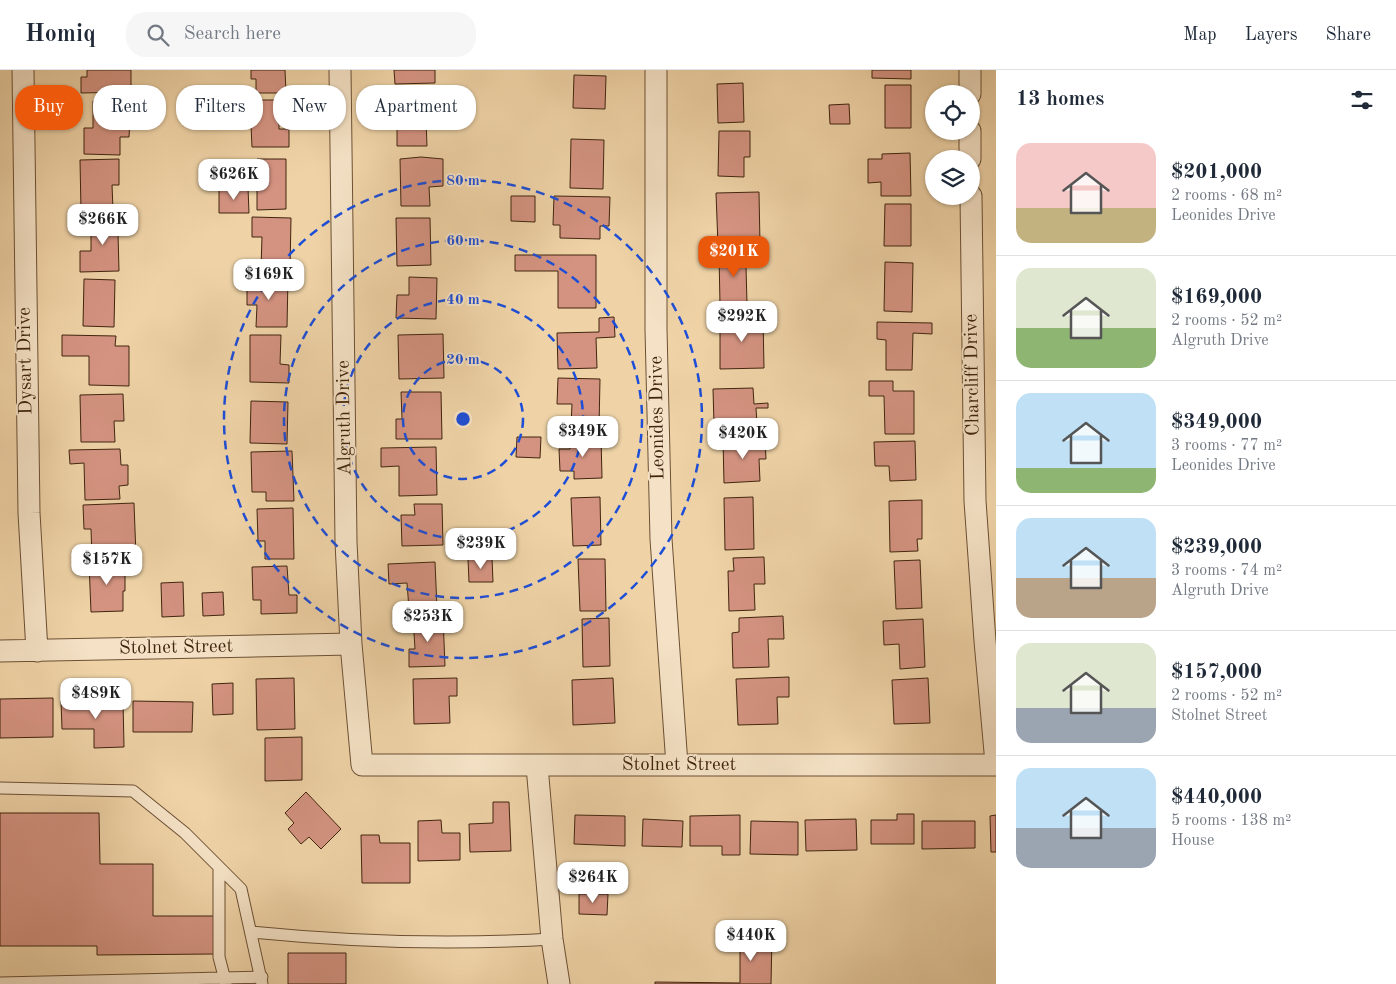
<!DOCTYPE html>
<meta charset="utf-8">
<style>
body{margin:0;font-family:"Old Standard TT",serif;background:#f6f6f7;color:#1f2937;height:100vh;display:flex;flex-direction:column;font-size:19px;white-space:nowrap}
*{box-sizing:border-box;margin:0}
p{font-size:16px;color:#747a83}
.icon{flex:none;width:28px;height:28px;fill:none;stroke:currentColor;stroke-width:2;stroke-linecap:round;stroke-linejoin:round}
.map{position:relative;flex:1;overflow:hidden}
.panel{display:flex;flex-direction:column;background:#fff;width:400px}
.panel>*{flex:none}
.top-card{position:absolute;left:15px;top:15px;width:475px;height:45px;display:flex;gap:10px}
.tools{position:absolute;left:925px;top:15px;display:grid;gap:10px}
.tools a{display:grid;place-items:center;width:55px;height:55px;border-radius:50%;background:#fff;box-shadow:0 1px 4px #0004;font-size:25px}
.price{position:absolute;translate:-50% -42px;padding:0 11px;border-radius:10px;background:#fff;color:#222;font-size:16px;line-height:32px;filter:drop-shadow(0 1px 2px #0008)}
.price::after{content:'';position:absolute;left:50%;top:30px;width:15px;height:11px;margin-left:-8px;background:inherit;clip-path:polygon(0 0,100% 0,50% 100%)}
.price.on{background:#ea580c;color:#fff}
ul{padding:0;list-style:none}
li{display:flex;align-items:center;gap:15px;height:125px;padding:0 20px}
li+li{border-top:1px solid #e0e1e3}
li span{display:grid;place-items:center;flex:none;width:140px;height:100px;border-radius:15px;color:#555}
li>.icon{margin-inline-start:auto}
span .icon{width:60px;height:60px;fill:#fffc;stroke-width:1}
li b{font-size:21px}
h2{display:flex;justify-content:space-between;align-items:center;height:60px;padding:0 20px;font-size:21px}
.tag{padding:0 18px;border-radius:20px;background:#fff;box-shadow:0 1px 4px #0004;font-size:18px;line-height:45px}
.tag.on{background:#ea580c;color:#fff}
header{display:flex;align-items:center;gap:30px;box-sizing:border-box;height:70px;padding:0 25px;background:#fff;border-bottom:1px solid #e0e1e3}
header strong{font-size:24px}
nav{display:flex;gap:28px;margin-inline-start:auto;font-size:18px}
.search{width:350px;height:45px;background:#f6f6f7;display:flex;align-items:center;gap:12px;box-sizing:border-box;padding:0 18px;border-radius:20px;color:#747a83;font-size:19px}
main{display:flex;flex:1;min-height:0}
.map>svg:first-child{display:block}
.building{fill:#d49381;stroke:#40250e}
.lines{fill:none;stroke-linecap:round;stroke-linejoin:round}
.service-casing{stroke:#6c5034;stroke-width:13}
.minor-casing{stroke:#6c5034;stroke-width:23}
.service{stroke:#f5e2c6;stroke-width:11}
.minor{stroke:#f5e2c6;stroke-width:21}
.ring{fill:none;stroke:#1d4ed8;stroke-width:2.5;stroke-dasharray:9 6}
.labels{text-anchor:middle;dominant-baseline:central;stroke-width:4;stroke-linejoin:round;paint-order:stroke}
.street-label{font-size:19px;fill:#40250e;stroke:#f5e2c6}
.centre{fill:#1d4ed8;stroke:#f5e2c6;stroke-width:2.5}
.ring-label{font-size:15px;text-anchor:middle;font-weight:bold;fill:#1d4ed8;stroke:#f5e2c6;stroke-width:4;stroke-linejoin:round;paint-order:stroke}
</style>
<header>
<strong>Homiq</strong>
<div class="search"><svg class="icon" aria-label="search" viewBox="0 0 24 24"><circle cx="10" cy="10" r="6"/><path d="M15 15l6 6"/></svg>Search here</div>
<nav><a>Map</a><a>Layers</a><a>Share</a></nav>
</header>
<main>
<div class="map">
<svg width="996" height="914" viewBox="0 0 996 914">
<rect width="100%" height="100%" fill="#efd3a7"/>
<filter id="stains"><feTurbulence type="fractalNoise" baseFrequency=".004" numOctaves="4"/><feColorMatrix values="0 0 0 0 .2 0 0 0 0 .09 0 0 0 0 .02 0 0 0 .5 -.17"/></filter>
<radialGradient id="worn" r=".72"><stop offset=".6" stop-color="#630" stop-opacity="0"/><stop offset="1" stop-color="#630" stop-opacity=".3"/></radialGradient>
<!-- building -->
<path class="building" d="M 87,0 L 131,0 L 131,22 L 81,23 L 81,7 L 87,7 Z
M 251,0 L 285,0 L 286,23 L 256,23 L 256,9 L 251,9 Z
M 394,0 L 435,0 L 435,13 L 395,14 Z
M 872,0 L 911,0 L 911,9 L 872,8 Z
M 574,5 L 606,6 L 605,39 L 573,38 Z
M 743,13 L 744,52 L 718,53 L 717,14 Z
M 885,15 L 911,15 L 911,58 L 885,58 Z
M 246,30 L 279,30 L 279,59 L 289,59 L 289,77 L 252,77 L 251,56 L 246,56 Z
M 442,30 L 443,50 L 426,50 L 427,76 L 397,76 L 397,54 L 380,54 L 380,31 Z
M 93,31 L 121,31 L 121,49 L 130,49 L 129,67 L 120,67 L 120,85 L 84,84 L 84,58 L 93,58 Z
M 849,34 L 850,54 L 830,54 L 829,35 Z
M 719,61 L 750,61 L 750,87 L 744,87 L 744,107 L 718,106 Z
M 571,69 L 604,70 L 603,119 L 570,118 Z
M 910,83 L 911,126 L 881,126 L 881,112 L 868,113 L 868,89 L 882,89 L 882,84 Z
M 421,87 L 443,89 L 443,116 L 429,117 L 430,136 L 401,136 L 400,89 Z
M 119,89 L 119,115 L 112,115 L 113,140 L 81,141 L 80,90 Z
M 257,89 L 286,89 L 286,139 L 257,140 Z
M 248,118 L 249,143 L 219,143 L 219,119 Z
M 759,122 L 760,175 L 718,176 L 716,123 Z
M 511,126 L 535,126 L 535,152 L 511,151 Z
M 554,126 L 610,127 L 609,156 L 600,156 L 600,169 L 560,168 L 560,155 L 553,155 Z
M 885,134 L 911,134 L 911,176 L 884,176 Z
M 252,147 L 291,148 L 290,199 L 261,198 L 262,167 L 252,167 Z
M 91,148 L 125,148 L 125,163 L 118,163 L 119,201 L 80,202 L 80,181 L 91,181 Z
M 396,148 L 430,148 L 431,195 L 397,196 Z
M 750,183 L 751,197 L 746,197 L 747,234 L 720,235 L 719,184 Z
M 515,185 L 596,185 L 596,238 L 558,238 L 558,201 L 515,201 Z
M 885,192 L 913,193 L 912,242 L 884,241 Z
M 247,207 L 288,208 L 287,257 L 256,257 L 257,235 L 247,235 Z
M 409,207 L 437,208 L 436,249 L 396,248 L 397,225 L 409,225 Z
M 84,209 L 115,210 L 114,257 L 83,256 Z
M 614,247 L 615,267 L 596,268 L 597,298 L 558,299 L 557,263 L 599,262 L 599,248 Z
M 720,248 L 763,248 L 764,298 L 720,299 Z
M 877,252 L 932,253 L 932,264 L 913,263 L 912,300 L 886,300 L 886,270 L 877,269 Z
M 443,264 L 444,308 L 399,309 L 398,265 Z
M 62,265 L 116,266 L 115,276 L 129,276 L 129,316 L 89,315 L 89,286 L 62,286 Z
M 250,265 L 281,265 L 280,294 L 289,295 L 289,313 L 250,312 Z
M 558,308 L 600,309 L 599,357 L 571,356 L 572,334 L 557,334 Z
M 869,311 L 893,311 L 893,321 L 914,321 L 914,364 L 885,364 L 884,326 L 869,326 Z
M 753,318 L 754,334 L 768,333 L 768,338 L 756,338 L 757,354 L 714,355 L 713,319 Z
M 401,322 L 441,322 L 442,369 L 396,369 L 396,349 L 402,349 Z
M 123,324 L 124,351 L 114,351 L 115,372 L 81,372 L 80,325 Z
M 251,331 L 288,332 L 287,374 L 250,373 Z
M 517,367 L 541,367 L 540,388 L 516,387 Z
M 601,367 L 602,408 L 574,409 L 574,401 L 560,401 L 559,379 L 570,379 L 570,368 Z
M 765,369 L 766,389 L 759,389 L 760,411 L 724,413 L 723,371 Z
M 915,371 L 916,410 L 890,411 L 889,396 L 875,396 L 874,372 Z
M 436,377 L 437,425 L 399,426 L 399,396 L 381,397 L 381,378 Z
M 120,379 L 121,395 L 128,395 L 128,415 L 119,416 L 120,429 L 85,430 L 84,393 L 70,394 L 69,380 Z
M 292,381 L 294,431 L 266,431 L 266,422 L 252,422 L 251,382 Z
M 600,427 L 601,475 L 573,476 L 571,428 Z
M 753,427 L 754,479 L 725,480 L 724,428 Z
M 922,430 L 922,469 L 917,469 L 918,481 L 890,482 L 889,431 Z
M 134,433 L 136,486 L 92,488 L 91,459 L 84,459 L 83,435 Z
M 414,434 L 442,434 L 443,475 L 402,476 L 401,445 L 415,445 Z
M 293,438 L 294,489 L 265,489 L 265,471 L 258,471 L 257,439 Z
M 764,487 L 765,514 L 754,514 L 755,540 L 729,541 L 728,501 L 734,501 L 733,488 Z
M 492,488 L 493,512 L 469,512 L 468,489 Z
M 578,489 L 605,489 L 606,541 L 580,541 Z
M 920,490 L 922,538 L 896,539 L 894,491 Z
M 125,492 L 125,521 L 123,521 L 123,541 L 91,542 L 89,493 Z
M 435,492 L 437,538 L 409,539 L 407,513 L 389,514 L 388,494 Z
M 287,496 L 289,525 L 297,525 L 297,543 L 261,544 L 261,530 L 253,530 L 252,497 Z
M 183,512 L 184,546 L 162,547 L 161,513 Z
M 223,522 L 224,545 L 203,546 L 202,523 Z
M 783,546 L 784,569 L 768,569 L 769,597 L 733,598 L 732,563 L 739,562 L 739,548 Z
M 443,547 L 445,596 L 409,597 L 409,579 L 415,579 L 413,548 Z
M 609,548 L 610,596 L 583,597 L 582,549 Z
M 923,549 L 925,597 L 900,599 L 899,574 L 884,575 L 883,551 Z
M 789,607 L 789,627 L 777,627 L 778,654 L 738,655 L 736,609 Z
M 294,608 L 295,659 L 257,660 L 256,609 Z
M 457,608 L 457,626 L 449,626 L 450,653 L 414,654 L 413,609 Z
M 613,608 L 615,653 L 573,655 L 572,610 Z
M 928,608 L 930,653 L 894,654 L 892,610 Z
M 233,613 L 233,644 L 213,645 L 212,614 Z
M 53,628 L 53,667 L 0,668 L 0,629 Z
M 123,630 L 124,677 L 94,678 L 94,659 L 62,659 L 61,631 Z
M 133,631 L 193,632 L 192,662 L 133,662 Z
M 302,667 L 302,710 L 265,711 L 265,668 Z
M 306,722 L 341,759 L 321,779 L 309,767 L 301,774 L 288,759 L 294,753 L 285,743 Z
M 493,732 L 509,732 L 511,781 L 470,782 L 469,754 L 493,753 Z
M 0,743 L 99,743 L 100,794 L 153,794 L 153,846 L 214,846 L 214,884 L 97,885 L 97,876 L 0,876 Z
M 897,744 L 914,744 L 914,774 L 871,774 L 871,750 L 897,750 Z
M 575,745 L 625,746 L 625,776 L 574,774 Z
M 740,745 L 740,785 L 722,785 L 722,776 L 690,776 L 690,746 Z
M 996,745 L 996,782 L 991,782 L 990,746 Z
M 643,749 L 683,751 L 682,777 L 642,776 Z
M 856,749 L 857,780 L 806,781 L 805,750 Z
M 441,750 L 442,763 L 460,763 L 460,790 L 418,791 L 418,751 Z
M 751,751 L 798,752 L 798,785 L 750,784 Z
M 922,751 L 975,751 L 975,778 L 922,779 Z
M 361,765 L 379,765 L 380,773 L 410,773 L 410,813 L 362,813 Z
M 579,824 L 608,824 L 607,845 L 579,844 Z
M 740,867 L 772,867 L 771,914 L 655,914 L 655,912 L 740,913 Z
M 288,883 L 346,883 L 346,914 L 288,914 Z"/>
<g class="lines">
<defs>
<path id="service" d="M 0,718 L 133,721 L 185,763 L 241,819 L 262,914
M 219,798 L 219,887 L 226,914
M 251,862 C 351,872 452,875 552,869
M 0,913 L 262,907"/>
<path id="minor" d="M 23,0 L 29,443 L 37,581
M 340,0 L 346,472 L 351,574 L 362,695 L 996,695
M 656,0 L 656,259 L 661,469 L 677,695
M 970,0 L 970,24
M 970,61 L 970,89
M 971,126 L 975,431 L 985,571 L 996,693
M 0,581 L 351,574
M 537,696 L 552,869 L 559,914"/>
</defs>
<!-- service casing -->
<use href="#service" class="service-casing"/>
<!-- minor casing -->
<use href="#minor" class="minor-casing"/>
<!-- service -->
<use href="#service" class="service"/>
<!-- minor -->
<use href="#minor" class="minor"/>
</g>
<!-- distance rings -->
<g class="ring">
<circle cx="463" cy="349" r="60"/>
<circle cx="463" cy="349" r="120"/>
<circle cx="463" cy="349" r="179"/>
<circle cx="463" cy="349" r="239"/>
</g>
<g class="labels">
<!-- street labels -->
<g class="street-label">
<text transform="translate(26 291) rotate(-91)">Dysart Drive</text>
<text transform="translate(973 305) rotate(-91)">Charcliff Drive</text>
<text transform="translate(345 348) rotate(-91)">Algruth Drive</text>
<text transform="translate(658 348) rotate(-91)">Leonides Drive</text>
<text transform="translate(176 578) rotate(-1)">Stolnet Street</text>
<text x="679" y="695">Stolnet Street</text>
</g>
</g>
<circle cx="463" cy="349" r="8" class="centre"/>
<g class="ring-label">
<text x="463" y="115">80 m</text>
<text x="463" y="175">60 m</text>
<text x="463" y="234">40 m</text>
<text x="463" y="294">20 m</text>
</g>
<rect width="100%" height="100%" filter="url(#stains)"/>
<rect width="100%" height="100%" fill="url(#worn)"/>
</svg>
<div class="tools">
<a><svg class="icon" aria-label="locate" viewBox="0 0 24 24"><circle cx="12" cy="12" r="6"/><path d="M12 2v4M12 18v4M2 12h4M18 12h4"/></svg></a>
<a><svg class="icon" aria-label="layers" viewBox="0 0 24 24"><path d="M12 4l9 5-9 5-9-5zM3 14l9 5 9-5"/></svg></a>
</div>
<b class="price" style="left:234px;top:131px">$626K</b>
<b class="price" style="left:103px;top:176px">$266K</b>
<b class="price on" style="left:734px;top:208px">$201K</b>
<b class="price" style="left:269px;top:231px">$169K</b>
<b class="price" style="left:742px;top:273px">$292K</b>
<b class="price" style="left:583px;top:388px">$349K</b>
<b class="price" style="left:743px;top:390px">$420K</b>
<b class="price" style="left:481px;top:500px">$239K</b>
<b class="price" style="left:107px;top:516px">$157K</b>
<b class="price" style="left:428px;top:573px">$253K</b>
<b class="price" style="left:96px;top:650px">$489K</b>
<b class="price" style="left:593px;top:834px">$264K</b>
<b class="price" style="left:751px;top:892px">$440K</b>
<div class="top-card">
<a class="tag on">Buy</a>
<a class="tag">Rent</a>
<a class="tag">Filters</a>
<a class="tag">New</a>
<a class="tag">Apartment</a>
</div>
</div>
<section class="panel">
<h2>13 homes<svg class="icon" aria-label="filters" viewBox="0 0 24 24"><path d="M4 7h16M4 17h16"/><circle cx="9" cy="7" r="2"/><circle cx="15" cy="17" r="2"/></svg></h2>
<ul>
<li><span style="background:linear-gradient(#f6c9c9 65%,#c2b280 0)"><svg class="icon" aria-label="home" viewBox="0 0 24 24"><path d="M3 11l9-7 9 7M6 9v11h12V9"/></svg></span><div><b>$201,000</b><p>2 rooms · 68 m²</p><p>Leonides Drive</p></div></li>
<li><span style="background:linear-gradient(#dfe7d0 60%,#8fb573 0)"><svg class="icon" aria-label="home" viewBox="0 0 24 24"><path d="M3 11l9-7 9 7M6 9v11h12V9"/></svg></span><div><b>$169,000</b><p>2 rooms · 52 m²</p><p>Algruth Drive</p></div></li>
<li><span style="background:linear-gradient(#bfe0f5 75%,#8fb573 0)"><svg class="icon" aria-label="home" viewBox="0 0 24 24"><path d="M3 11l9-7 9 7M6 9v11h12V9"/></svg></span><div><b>$349,000</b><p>3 rooms · 77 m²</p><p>Leonides Drive</p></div></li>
<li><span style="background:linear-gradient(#bfe0f5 60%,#b9a48a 0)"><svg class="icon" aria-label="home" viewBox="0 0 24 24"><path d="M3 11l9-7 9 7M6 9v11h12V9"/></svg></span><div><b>$239,000</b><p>3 rooms · 74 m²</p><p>Algruth Drive</p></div></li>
<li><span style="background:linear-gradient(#dfe7d0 65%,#9aa5b1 0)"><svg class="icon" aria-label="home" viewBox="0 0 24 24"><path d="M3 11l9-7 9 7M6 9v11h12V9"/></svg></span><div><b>$157,000</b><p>2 rooms · 52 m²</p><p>Stolnet Street</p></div></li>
<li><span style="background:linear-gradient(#bfe0f5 60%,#9aa5b1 0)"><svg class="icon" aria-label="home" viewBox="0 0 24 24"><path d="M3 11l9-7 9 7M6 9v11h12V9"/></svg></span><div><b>$440,000</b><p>5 rooms · 138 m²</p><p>House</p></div></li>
</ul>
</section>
</main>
